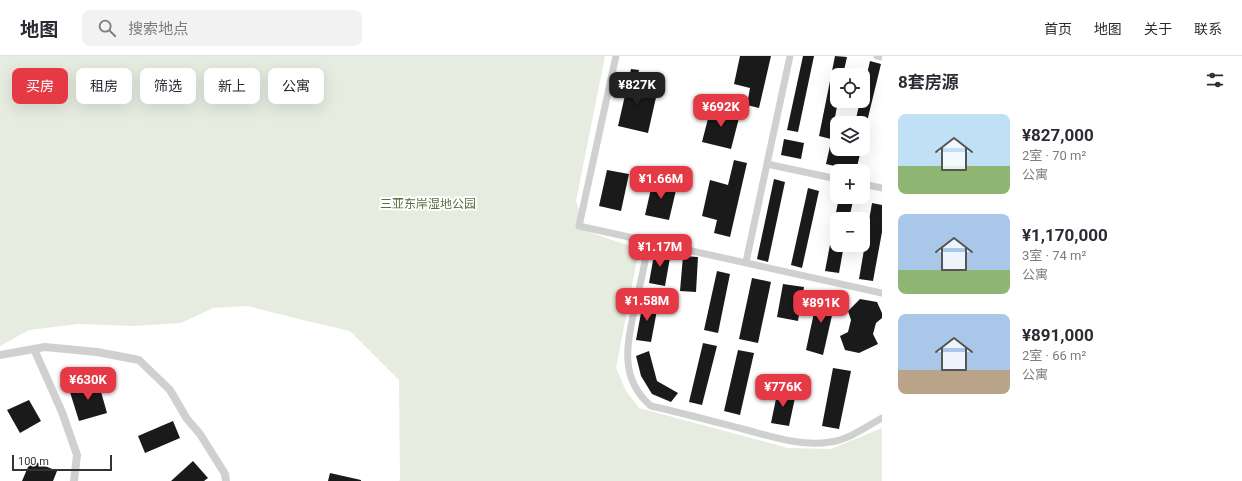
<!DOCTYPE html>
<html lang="zh">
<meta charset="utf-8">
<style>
body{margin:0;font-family:Roboto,"Noto Sans SC",sans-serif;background:#f2f2f3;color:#2b2b33;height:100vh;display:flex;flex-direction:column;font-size:15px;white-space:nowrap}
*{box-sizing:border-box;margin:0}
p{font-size:13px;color:#7c7c81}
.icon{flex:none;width:22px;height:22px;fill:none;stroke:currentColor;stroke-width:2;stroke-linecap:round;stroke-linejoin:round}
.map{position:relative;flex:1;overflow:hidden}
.side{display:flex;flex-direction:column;background:#fff;width:360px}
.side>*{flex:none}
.guide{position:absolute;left:12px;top:12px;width:380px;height:36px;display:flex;gap:8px}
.buttons{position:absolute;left:830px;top:12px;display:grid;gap:8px}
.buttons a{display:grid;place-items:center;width:40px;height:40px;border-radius:8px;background:#fff;box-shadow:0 4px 16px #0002;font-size:20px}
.scale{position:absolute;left:12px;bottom:10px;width:100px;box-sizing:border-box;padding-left:4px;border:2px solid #333;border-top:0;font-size:11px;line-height:14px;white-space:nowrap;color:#333;-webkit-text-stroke:3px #fff;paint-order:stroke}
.price{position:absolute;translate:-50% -34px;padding:0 9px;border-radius:8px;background:#e63946;color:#fff;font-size:13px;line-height:26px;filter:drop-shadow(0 1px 2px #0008)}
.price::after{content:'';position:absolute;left:50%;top:24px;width:12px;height:9px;margin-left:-6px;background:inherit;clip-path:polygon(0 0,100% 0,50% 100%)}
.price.on{background:#222;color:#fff}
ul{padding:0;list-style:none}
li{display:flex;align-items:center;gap:12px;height:100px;padding:0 16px}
li span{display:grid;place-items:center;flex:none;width:112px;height:80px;border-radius:8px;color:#555}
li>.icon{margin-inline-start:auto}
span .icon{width:48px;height:48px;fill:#fffc;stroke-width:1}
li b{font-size:17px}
h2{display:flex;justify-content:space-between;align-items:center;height:48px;padding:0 16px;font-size:17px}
.chip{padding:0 14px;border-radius:8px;background:#fff;box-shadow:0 4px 16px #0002;font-size:14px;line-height:36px}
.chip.on{background:#e63946;color:#fff}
header{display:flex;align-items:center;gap:24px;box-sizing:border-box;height:56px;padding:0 20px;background:#fff;border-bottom:1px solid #e1e1e2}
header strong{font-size:19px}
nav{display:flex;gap:22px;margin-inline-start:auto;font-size:14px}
.search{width:280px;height:36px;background:#f2f2f3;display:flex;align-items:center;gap:10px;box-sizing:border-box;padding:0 14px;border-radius:8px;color:#7c7c81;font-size:15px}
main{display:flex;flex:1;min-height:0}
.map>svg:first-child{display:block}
.green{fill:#e6ecdf}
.building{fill:#1a1a1a}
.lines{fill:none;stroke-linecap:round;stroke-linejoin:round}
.minor{stroke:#d0d0d0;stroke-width:7}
.tertiary{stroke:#d0d0d0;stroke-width:8}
.labels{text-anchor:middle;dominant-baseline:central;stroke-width:4;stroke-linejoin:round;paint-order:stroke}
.park-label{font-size:12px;fill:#56703f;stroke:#fff}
</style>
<header>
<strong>地图</strong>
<div class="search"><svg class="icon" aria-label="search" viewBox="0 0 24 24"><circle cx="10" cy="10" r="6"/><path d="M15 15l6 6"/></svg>搜索地点</div>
<nav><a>首页</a><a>地图</a><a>关于</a><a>联系</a></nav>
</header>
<main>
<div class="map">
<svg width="882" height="425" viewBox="0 0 882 425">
<rect width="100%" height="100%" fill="#fff"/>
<!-- green -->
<path class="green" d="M 0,0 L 605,0 L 576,145 L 586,175 L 639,193 L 616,312 L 626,335 L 639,352 L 788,392 L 831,393 L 882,372 L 882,425 L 399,425 L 400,424 L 399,324 L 350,275 L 311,266 L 247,250 L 213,252 L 181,267 L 133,270 L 78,268 L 29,274 L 0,290 Z"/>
<!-- building -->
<path class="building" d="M 740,0 L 771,0 L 759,52 L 747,49 L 750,32 L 734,28 Z
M 803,0 L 814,0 L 798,76 L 787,74 Z
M 835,0 L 847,1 L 843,19 L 837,19 L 837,45 L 838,45 L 831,83 L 819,80 Z
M 870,5 L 881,8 L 864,78 L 863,67 L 855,67 L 860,45 L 863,45 L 863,35 Z
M 631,13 L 639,14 L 635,32 L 657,37 L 648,77 L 618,70 Z
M 711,51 L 740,58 L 731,93 L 702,86 Z
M 784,83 L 804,87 L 801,103 L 781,99 Z
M 830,90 L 860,98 L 856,115 L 826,108 Z
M 734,104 L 747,107 L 730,181 L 714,177 L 717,164 L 702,160 L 710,124 L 728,129 Z
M 607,114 L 629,118 L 621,155 L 599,150 Z
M 774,123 L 785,126 L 768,206 L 757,203 Z
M 653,124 L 677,130 L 669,164 L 645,159 Z
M 808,132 L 819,135 L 802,212 L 791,209 Z
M 839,141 L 853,145 L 849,163 L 837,163 L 837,189 L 844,189 L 839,217 L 825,215 Z
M 872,147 L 882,149 L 882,176 L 873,225 L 859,223 Z
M 655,193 L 671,196 L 665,230 L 649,227 Z
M 683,200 L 698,201 L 696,236 L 680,235 Z
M 717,215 L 730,218 L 718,277 L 704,274 Z
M 752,222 L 771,226 L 758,287 L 739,283 Z
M 783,228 L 804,231 L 798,265 L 777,261 Z
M 818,238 L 836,242 L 823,299 L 806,294 Z
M 860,243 L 877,246 L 882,257 L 882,262 L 876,267 L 873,278 L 878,288 L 859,297 L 845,294 L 840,280 L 848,276 L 851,264 L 848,255 Z
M 643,246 L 658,249 L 651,286 L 636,284 Z
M 703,287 L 717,290 L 702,349 L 689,346 Z
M 738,294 L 754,297 L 740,359 L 724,355 Z
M 649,295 L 657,325 L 678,337 L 671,346 L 652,338 L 641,320 L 636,300 Z
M 833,312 L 851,315 L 839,373 L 822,370 Z
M 98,325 L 107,357 L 79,365 L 69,333 Z
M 778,333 L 796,337 L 789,370 L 771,367 Z
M 29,344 L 41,365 L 20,377 L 7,354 Z
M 173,365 L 180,382 L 145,397 L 138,380 Z
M 31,404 L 57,415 L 53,425 L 22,425 Z
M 193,405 L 208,422 L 204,425 L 171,425 Z
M 330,417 L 361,424 L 361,425 L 328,425 Z"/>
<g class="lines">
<!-- minor -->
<path class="minor" d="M 616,0 L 579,170 L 882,237
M 877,0 L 882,1
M 767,108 L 837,123
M 863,128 L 882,132
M 649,186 C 645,206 641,226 636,246 C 628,284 617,321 651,350 C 682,357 712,365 743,373 C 770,380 801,391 830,386 C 848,384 866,371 882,362
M 746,206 L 790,0"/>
<!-- tertiary -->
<path class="tertiary" d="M 34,293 L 62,356 L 77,399 L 74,425
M 0,299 L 45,291 L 97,296 L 139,304 L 170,334 L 187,363 L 200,378 L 225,418 L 226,425"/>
</g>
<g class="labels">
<!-- park labels -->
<g class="park-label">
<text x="428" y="148">三亚东岸湿地公园</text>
</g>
</g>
</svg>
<div class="buttons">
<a><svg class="icon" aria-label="locate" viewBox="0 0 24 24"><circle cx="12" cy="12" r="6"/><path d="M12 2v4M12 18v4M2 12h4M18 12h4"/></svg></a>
<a><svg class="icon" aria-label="layers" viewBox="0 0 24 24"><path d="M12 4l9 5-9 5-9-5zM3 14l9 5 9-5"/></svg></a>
<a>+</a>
<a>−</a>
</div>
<div class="scale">100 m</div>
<b class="price on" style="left:637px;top:50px">¥827K</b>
<b class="price" style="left:721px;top:72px">¥692K</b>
<b class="price" style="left:661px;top:144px">¥1.66M</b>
<b class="price" style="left:660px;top:212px">¥1.17M</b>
<b class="price" style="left:647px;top:266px">¥1.58M</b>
<b class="price" style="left:821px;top:268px">¥891K</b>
<b class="price" style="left:88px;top:345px">¥630K</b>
<b class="price" style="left:783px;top:352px">¥776K</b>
<div class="guide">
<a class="chip on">买房</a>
<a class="chip">租房</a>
<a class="chip">筛选</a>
<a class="chip">新上</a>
<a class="chip">公寓</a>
</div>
</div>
<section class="side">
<h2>8套房源<svg class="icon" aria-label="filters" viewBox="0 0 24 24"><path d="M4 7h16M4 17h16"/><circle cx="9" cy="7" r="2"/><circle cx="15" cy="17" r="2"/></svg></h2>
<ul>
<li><span style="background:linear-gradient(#bfe0f5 65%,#8fb573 0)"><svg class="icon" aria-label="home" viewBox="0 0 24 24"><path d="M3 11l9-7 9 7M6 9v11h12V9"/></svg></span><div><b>¥827,000</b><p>2室 · 70 m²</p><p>公寓</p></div></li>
<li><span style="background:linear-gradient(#a9c7e8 70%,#8fb573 0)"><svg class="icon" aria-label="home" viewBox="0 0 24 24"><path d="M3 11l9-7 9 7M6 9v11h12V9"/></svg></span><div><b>¥1,170,000</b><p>3室 · 74 m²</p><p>公寓</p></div></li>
<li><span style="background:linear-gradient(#a9c7e8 70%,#b9a48a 0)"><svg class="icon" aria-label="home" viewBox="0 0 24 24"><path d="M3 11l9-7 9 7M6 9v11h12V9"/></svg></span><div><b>¥891,000</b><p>2室 · 66 m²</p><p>公寓</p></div></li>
</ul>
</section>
</main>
